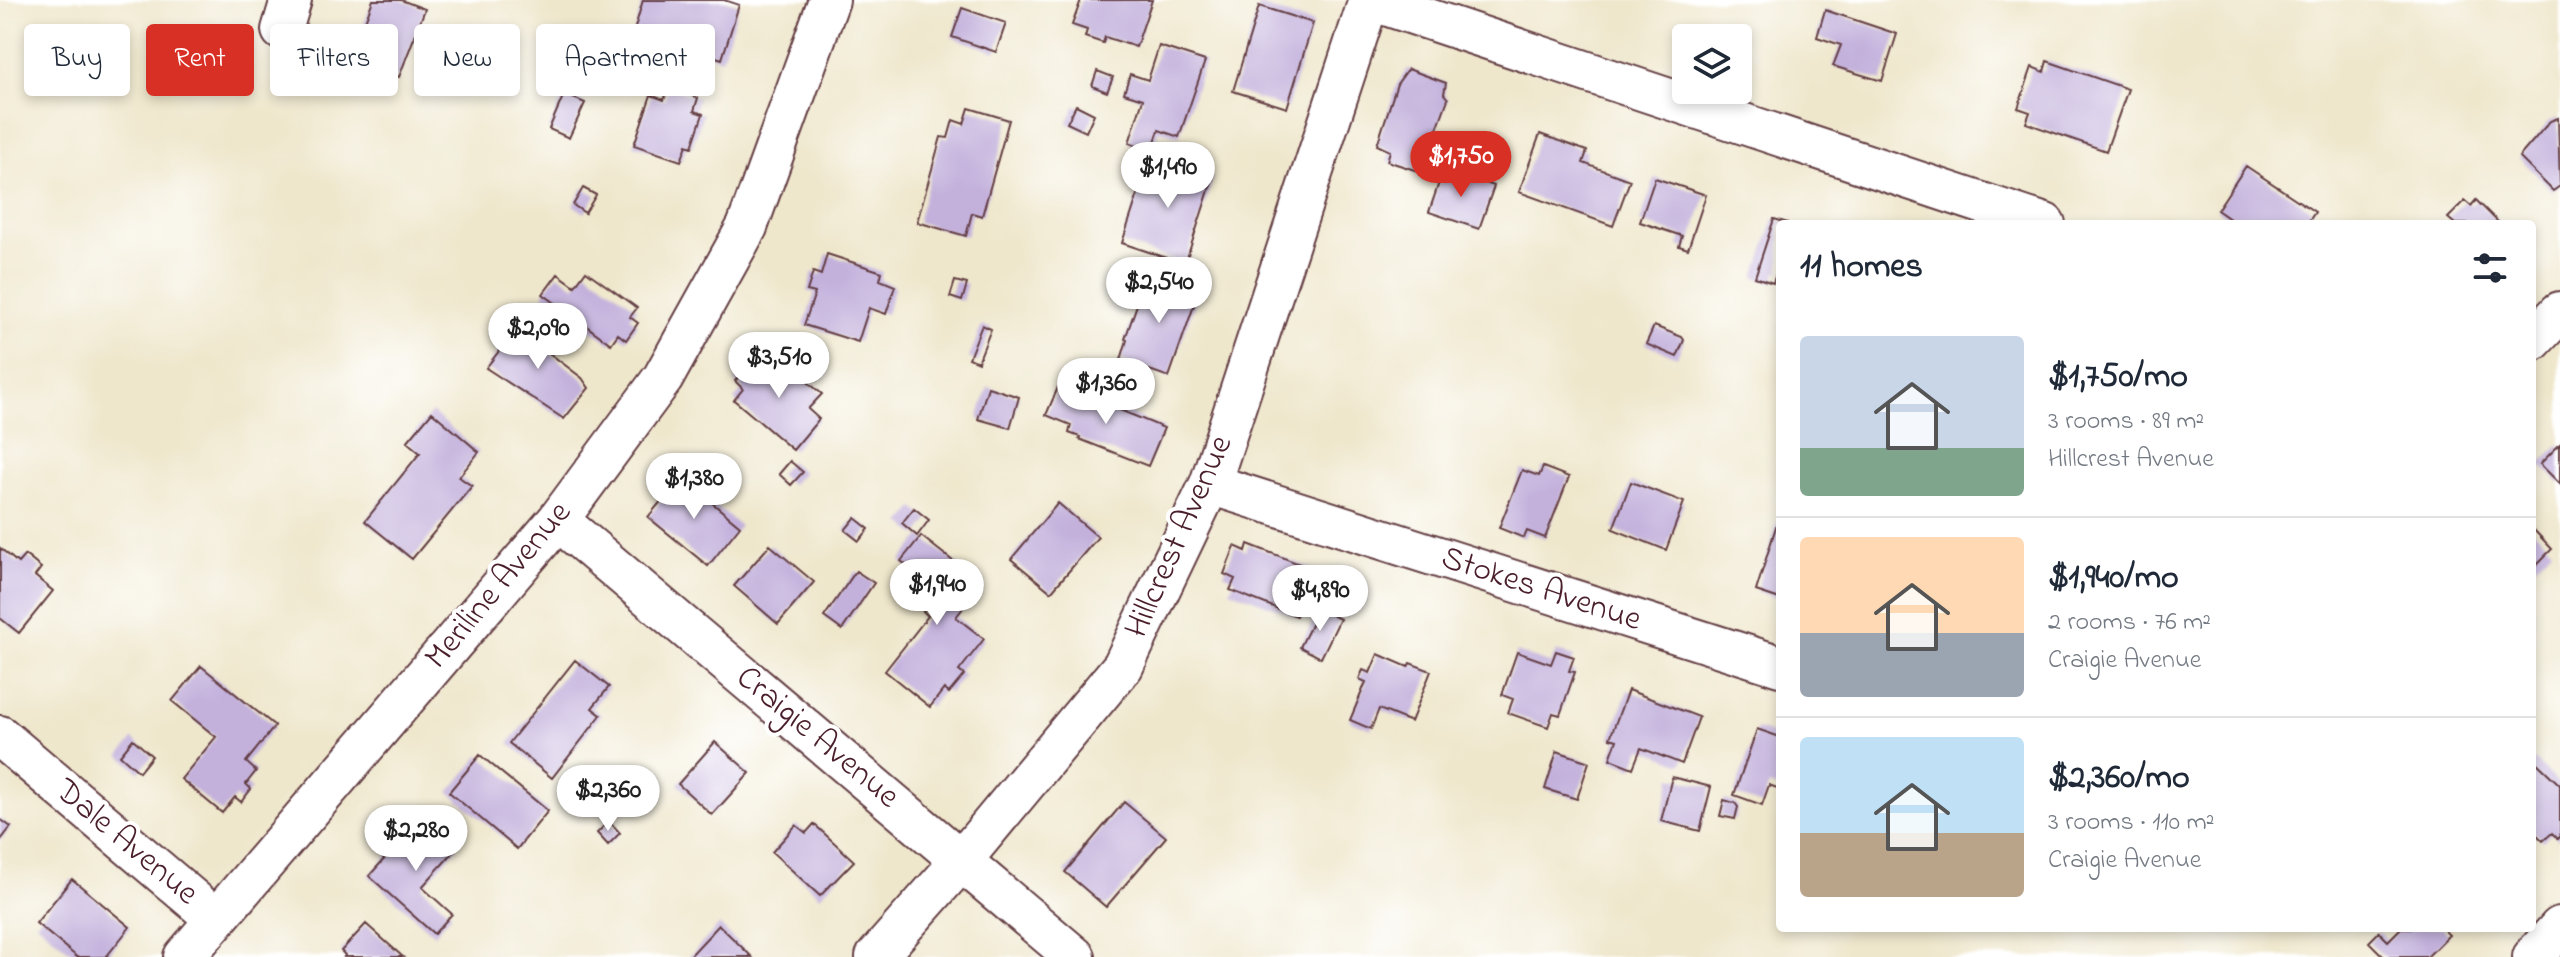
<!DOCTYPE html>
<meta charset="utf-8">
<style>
body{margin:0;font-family:"Indie Flower",sans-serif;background:#f6f6f7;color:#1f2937;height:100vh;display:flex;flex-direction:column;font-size:30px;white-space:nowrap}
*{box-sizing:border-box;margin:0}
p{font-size:26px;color:#747a83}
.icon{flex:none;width:44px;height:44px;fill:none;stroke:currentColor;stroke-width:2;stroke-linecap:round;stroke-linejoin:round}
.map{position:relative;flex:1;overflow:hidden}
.details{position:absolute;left:1776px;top:220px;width:760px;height:712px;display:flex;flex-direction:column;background:#fff;border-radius:8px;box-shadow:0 4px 12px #0003}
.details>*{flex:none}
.guide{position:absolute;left:24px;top:24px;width:760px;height:72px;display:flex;gap:16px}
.tools{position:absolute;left:1672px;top:24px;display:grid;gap:16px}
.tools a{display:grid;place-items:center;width:80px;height:80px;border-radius:8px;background:#fff;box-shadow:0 4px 12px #0003;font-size:40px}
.price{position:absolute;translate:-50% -68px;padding:0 18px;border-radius:28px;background:#fff;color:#222;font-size:26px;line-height:52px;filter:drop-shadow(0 2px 4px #0008)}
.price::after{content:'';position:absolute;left:50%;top:48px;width:24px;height:18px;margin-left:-12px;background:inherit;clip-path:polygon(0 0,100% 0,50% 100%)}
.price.on{background:#d93025;color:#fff}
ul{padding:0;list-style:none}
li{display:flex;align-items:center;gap:24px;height:200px;padding:0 24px}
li+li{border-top:2px solid #e0e1e3}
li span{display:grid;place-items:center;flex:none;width:224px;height:160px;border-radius:8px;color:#555}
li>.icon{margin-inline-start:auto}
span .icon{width:96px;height:96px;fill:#fffc;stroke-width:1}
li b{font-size:34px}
h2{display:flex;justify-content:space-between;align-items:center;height:96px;padding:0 24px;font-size:34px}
.tag{padding:0 28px;border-radius:8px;background:#fff;box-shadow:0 4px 12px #0003;font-size:28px;line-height:72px}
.tag.on{background:#d93025;color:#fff}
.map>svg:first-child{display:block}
.building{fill:#c3b1dc}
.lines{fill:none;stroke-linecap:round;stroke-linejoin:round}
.minor-casing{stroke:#633d43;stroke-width:44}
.minor{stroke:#fff;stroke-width:40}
.labels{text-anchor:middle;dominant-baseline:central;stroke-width:8;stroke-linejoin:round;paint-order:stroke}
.street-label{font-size:34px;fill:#4a1f2b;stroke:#fff}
</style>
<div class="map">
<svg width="2560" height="957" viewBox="0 0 2560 957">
<rect width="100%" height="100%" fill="#fff"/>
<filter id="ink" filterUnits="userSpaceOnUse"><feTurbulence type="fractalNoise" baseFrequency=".0125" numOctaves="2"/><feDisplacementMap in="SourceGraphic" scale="16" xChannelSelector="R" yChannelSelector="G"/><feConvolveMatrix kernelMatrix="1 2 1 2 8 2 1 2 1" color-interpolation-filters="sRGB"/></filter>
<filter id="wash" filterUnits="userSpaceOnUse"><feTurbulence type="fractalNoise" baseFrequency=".006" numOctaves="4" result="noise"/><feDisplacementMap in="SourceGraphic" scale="32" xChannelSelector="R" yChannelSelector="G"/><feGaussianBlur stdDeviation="1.8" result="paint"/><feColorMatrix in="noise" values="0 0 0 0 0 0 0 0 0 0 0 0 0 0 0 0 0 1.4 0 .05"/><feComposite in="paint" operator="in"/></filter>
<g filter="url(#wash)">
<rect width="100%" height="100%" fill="#efe7cc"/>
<g id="blocks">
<!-- building -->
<path class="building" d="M 373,0 L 401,0 L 425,9 L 399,77 L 351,59 Z
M 643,0 L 724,0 L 739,5 L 722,59 L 634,31 Z
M 1081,0 L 1152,0 L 1136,47 L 1105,37 L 1103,43 L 1085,37 L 1087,30 L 1072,25 Z
M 1259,6 L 1313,23 L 1287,108 L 1233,91 Z
M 962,8 L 1006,23 L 996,52 L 952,37 Z
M 1825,10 L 1897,34 L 1882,81 L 1833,66 L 1841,45 L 1817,37 Z
M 1159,46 L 1205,61 L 1179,137 L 1159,130 L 1150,157 L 1138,154 L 1140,147 L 1129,143 L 1143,99 L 1124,93 L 1130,74 L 1148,80 Z
M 2047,61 L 2128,89 L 2106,151 L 2026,123 L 2030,112 L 2018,108 L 2032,67 L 2044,72 Z
M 1408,69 L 1446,83 L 1444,94 L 1448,99 L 1421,172 L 1387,161 L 1390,151 L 1377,145 L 1397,84 Z
M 1097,71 L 1113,77 L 1107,92 L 1092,86 Z
M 669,87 L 698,98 L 694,111 L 703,114 L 692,147 L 687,145 L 681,161 L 634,145 L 651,95 L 664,100 Z
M 564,94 L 585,103 L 569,138 L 549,129 Z
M 1076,105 L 1094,114 L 1086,132 L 1067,123 Z
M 969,108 L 1009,120 L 982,216 L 972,213 L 966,236 L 917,222 L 941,137 L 948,138 L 953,120 L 964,124 Z
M 2558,118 L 2560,186 L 2553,191 L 2519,157 L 2550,121 Z
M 1540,134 L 1587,151 L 1583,163 L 1630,180 L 1613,226 L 1519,192 Z
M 1150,157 L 1213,178 L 1185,264 L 1122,243 Z
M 2246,166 L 2315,212 L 2307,224 L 2237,224 L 2217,210 Z
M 1444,168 L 1494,186 L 1479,229 L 1429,212 Z
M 1655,178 L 1706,195 L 1688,249 L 1679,246 L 1682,236 L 1640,222 Z
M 583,188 L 596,195 L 585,213 L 573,205 Z
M 2476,200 L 2500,224 L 2455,224 L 2448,218 L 2465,201 L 2471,206 Z
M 1774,219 L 1788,223 L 1780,224 L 1780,272 L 1777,271 L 1773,283 L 1755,277 Z
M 827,254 L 882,272 L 880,280 L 895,286 L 886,314 L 869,308 L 858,342 L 804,325 L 815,293 L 807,291 L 813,272 L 821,275 Z
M 586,271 L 637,308 L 630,317 L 638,323 L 626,340 L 618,334 L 611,344 L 543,294 L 558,274 L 575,286 Z
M 1148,273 L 1199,291 L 1169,377 L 1121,360 L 1127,340 L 1125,339 Z
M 955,281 L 967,284 L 962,301 L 950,297 Z
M 526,316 L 545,330 L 536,343 L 582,378 L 589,388 L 564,419 L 486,368 Z
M 982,325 L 991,329 L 978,362 L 969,358 Z
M 1654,326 L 1682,337 L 1684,340 L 1677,357 L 1646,344 Z
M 777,356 L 822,394 L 808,409 L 819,419 L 793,450 L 734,400 L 743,389 L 735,381 L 753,360 L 765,370 Z
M 1059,385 L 1164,428 L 1148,466 L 1079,439 L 1080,437 L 1069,433 L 1071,425 L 1046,415 Z
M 988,387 L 1019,397 L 1010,428 L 978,419 Z
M 432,412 L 479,452 L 459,477 L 472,486 L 412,559 L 365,521 L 420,453 L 407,442 Z
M 2560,444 L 2560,484 L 2540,464 Z
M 790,461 L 803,472 L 791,485 L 779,474 Z
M 1543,467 L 1569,477 L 1545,538 L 1527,531 L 1524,538 L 1499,528 L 1522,470 L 1539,476 Z
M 681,477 L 740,526 L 708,566 L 648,517 Z
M 1631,482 L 1684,502 L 1666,550 L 1613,529 Z
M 1058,503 L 1098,537 L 1051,592 L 1011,559 Z
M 914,508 L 929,520 L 917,536 L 902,523 Z
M 1779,517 L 1780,517 L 1780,599 L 1756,591 Z
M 855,518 L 869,529 L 859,541 L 845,530 Z
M 2532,528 L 2552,549 L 2532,569 Z
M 921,536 L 982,584 L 956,617 L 984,639 L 959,671 L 964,675 L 949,693 L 944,689 L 930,707 L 885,671 L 928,616 L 921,609 L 937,589 L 901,561 Z
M 1248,544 L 1315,570 L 1296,616 L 1230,590 L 1235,579 L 1224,574 L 1235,546 L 1246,551 Z
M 770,545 L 814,582 L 778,624 L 734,586 Z
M 0,548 L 18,563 L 25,555 L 41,568 L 35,576 L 53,591 L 19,633 L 0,618 Z
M 856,571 L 874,583 L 842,630 L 824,617 Z
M 1319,609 L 1340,619 L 1321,658 L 1300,647 Z
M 1556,651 L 1574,657 L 1569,671 L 1575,672 L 1560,715 L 1553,713 L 1548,727 L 1508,713 L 1513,699 L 1502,695 L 1517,652 L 1551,664 Z
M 1378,654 L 1408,667 L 1410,663 L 1431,671 L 1411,722 L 1379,709 L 1371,729 L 1350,720 L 1366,682 L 1359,679 L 1363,670 L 1370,673 Z
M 575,660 L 609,687 L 592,708 L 601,715 L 552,778 L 509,743 Z
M 201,666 L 275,726 L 246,762 L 256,771 L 246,784 L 251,789 L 241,802 L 235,797 L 222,813 L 181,779 L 216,737 L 172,701 Z
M 1628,690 L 1699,717 L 1682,764 L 1641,748 L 1633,768 L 1610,759 L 1617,740 L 1610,738 Z
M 1757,729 L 1780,737 L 1780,789 L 1769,785 L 1762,805 L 1734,795 Z
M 133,739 L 152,756 L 139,772 L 120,755 Z
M 715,742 L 750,773 L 712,815 L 678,784 Z
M 1557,751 L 1589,762 L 1577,799 L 1545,789 Z
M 480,755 L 548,811 L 517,849 L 449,792 Z
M 2532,758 L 2560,785 L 2560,837 L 2558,839 L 2552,833 L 2543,841 L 2532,830 Z
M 1672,777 L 1711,787 L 1700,831 L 1661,821 Z
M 1724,800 L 1735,803 L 1738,807 L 1735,819 L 1720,816 Z
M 1124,802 L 1166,837 L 1106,907 L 1065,872 Z
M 422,817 L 457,848 L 422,887 L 452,914 L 434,934 L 369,876 Z
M 0,819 L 11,827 L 0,841 Z
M 609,821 L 620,833 L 608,845 L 597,833 Z
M 814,824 L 854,861 L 820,896 L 772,852 L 796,825 L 806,833 Z
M 72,879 L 130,927 L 106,957 L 77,957 L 36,923 Z
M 366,924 L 403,957 L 344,957 L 345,955 L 341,951 Z
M 719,925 L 752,957 L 689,957 Z
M 2401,928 L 2442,928 L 2449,935 L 2427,957 L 2384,957 L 2369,942 L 2379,932 L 2388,941 Z"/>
</g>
</g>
<g filter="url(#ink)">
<use href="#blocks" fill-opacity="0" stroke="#633d43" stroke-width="2"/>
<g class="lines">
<defs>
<path id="minor" d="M 1371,0 L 2045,224
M 282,30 L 291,0
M 2532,341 L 2560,312
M 1210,484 L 1780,666
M 558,520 L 1075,957
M 0,736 L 216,919
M 184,957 L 558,520 L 663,378 L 747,227 L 829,0
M 876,957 L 961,861 L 1123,666 L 1210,484 L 1369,0
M 2533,957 L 2560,927"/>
</defs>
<!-- minor casing -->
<use href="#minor" class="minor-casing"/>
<!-- minor -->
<use href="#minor" class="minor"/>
</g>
</g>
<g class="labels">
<!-- street labels -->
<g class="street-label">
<text transform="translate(1180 537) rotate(-66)">Hillcrest Avenue</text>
<text transform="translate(499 586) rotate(-50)">Meriline Avenue</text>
<text transform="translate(1541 590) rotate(18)">Stokes Avenue</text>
<text transform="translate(817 738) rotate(40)">Craigie Avenue</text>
<text transform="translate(126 843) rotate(40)">Dale Avenue</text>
</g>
</g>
</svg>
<div class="tools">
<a><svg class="icon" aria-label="layers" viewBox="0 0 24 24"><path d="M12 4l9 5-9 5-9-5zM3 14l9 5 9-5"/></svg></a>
</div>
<b class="price on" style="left:1461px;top:199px">$1,750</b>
<b class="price" style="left:1168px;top:210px">$1,490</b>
<b class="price" style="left:1159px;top:325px">$2,540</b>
<b class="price" style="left:538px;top:371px">$2,090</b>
<b class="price" style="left:779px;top:400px">$3,510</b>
<b class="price" style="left:1106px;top:426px">$1,360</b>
<b class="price" style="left:694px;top:521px">$1,380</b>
<b class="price" style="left:937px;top:627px">$1,940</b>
<b class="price" style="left:1320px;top:633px">$4,890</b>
<b class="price" style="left:608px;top:833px">$2,360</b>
<b class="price" style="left:416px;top:873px">$2,280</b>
<div class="guide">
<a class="tag">Buy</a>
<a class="tag on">Rent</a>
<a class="tag">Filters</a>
<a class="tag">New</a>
<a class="tag">Apartment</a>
</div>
<section class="details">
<h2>11 homes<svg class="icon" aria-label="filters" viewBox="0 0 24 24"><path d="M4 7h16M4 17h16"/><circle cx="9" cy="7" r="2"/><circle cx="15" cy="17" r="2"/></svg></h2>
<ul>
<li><span style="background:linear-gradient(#c9d6e8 70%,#7fa58c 0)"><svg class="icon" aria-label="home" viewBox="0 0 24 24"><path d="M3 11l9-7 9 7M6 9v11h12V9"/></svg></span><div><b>$1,750/mo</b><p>3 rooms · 89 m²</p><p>Hillcrest Avenue</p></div></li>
<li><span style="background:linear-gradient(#ffd9b3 60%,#9aa5b1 0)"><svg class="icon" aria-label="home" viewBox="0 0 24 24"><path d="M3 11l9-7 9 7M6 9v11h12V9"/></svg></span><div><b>$1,940/mo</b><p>2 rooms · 76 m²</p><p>Craigie Avenue</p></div></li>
<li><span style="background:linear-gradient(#bfe0f5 60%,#b9a48a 0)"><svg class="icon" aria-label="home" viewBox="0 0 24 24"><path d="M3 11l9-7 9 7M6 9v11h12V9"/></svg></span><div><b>$2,360/mo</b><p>3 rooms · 110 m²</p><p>Craigie Avenue</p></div></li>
</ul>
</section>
</div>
